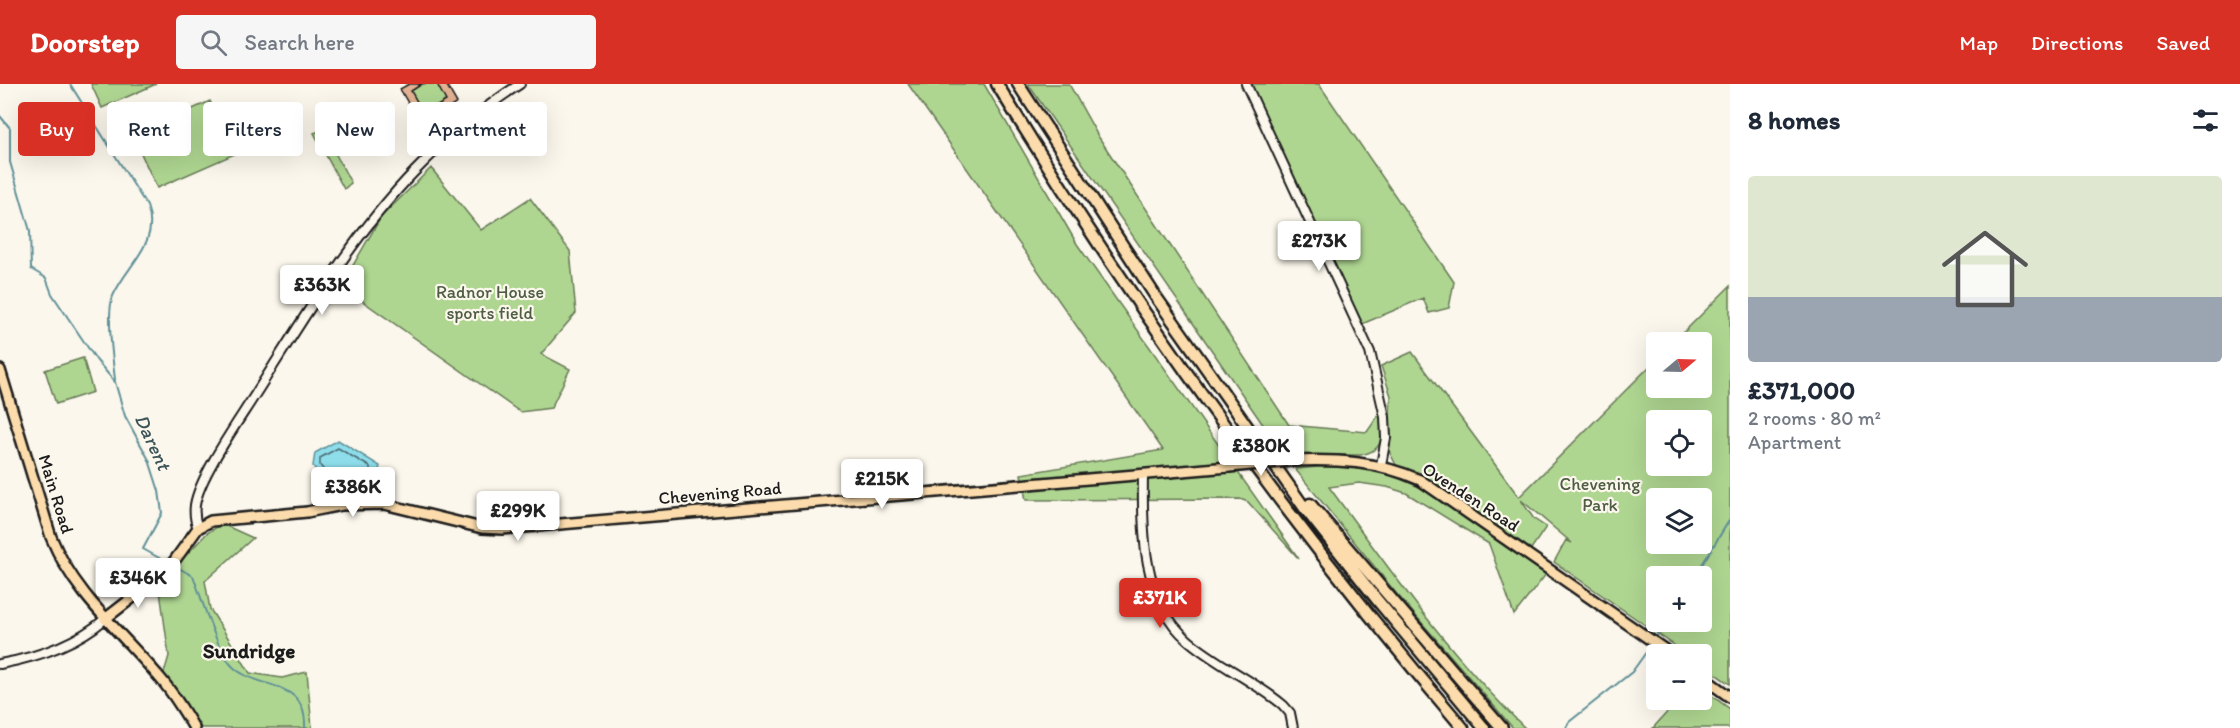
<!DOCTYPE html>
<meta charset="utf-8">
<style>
body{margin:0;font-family:Itim,sans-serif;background:#f6f6f7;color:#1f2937;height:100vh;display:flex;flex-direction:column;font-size:22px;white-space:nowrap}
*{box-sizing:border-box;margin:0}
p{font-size:20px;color:#747a83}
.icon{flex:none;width:33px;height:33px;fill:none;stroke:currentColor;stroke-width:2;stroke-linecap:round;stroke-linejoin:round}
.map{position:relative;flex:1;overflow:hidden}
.drawer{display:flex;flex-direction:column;background:#fff;width:510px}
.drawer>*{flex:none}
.banner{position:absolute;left:18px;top:18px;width:570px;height:54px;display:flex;gap:12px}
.needle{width:39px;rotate:71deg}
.buttons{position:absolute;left:1646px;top:248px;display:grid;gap:12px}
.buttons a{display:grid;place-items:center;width:66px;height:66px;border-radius:6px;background:#fff;box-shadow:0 6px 24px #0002;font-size:30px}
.price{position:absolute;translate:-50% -51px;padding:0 14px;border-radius:6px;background:#fff;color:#222;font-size:20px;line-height:39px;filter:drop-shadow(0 2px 3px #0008)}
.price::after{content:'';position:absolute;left:50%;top:36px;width:18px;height:14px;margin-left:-9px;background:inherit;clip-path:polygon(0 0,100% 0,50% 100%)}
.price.selected{background:#d93025;color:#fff}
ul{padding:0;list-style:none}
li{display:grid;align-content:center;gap:12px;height:318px;padding:0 18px}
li+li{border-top:2px solid #e0e1e3}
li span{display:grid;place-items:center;height:186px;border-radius:6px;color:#555}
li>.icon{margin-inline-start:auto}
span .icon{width:108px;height:108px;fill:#fffc;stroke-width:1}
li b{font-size:26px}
h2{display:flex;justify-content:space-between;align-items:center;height:72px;padding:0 18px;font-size:26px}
.tag{padding:0 21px;border-radius:6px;background:#fff;box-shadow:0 6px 24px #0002;font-size:21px;line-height:54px}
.tag.selected{background:#d93025;color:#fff}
header{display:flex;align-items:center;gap:36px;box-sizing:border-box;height:84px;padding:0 30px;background:#d93025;color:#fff}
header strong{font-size:28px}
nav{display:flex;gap:33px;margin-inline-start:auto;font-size:21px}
.search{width:420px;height:54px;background:#f6f6f7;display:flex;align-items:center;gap:15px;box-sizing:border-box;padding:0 21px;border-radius:6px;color:#747a83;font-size:22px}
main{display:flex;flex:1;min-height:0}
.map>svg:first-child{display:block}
.green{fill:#afd691;stroke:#667956;stroke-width:1.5;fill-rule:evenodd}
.water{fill:#8eddeb;stroke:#609098;stroke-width:1.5}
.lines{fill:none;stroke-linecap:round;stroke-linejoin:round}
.shore{stroke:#4a696f;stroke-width:1.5}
.stream{stroke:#609098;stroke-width:2}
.building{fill:#e2b293;stroke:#1c1c1c;stroke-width:1.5}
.minor-casing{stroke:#1c1c1c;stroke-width:12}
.major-casing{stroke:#1c1c1c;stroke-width:14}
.highway-casing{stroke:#1c1c1c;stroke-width:15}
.minor{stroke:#fbf7ec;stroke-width:8}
.major{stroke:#fcdcac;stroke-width:9}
.highway{stroke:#fcdcac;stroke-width:10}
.major-bridge-casing{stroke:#1c1c1c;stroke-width:14;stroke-linecap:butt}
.major-bridge{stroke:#fcdcac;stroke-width:9}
.labels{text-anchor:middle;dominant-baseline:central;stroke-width:4.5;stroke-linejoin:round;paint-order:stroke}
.park-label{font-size:18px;fill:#4f5d45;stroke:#fbf7ec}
.street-label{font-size:18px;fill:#1c1c1c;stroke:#fbf7ec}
.water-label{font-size:20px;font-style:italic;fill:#3e565a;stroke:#fbf7ec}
.quarter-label{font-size:21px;font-weight:bold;fill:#1c1c1c;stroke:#fbf7ec}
</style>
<header>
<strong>Doorstep</strong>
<div class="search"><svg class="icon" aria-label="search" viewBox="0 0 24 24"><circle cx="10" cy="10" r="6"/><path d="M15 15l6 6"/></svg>Search here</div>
<nav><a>Map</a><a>Directions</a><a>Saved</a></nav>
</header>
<main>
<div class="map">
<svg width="1730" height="644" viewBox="0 0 1730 644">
<rect width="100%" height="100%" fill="#fbf7ec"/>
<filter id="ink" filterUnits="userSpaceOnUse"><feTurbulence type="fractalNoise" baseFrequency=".0167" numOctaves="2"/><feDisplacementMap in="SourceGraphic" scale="12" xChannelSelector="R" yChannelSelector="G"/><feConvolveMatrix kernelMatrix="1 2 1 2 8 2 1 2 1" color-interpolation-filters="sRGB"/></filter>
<g filter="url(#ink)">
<!-- green -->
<path class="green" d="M 91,0 L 156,0 L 102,24 Z
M 422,0 L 438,0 L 447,16 L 424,30 L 411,7 Z
M 908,0 L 984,0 L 1077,160 L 1299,475 L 1248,418 L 1240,415 L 1026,416 L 1021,390 L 1163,366 Z
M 1028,0 L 1069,0 L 1098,52 L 1289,341 L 1367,348 L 1380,329 C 1383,350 1386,367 1360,371 L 1290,371 L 1280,356 L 1275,358 Z
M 1251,0 L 1319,0 L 1454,198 L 1449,224 L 1429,229 L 1423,214 L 1362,240 Z
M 210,17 L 237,69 L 157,104 L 133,52 Z
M 323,46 L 351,99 L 344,105 L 314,49 Z
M 431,84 L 481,146 L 530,114 L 570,167 L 576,229 L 541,270 L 570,285 L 551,324 L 520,328 L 341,202 L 381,133 Z
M 1730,202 L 1730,600 L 1701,580 L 1701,570 L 1687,570 L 1554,478 L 1566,456 L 1572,459 L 1521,416 L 1534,435 L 1546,443 L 1531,465 L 1421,391 L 1396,381 L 1388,365 L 1391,312 L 1381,282 L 1412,268 L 1519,413 L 1656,276 L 1656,303 L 1701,303 L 1701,258 L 1674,258 ZM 1656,336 L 1701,336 L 1701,381 L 1656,381 ZM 1656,414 L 1701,414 L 1701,459 L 1656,459 ZM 1656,492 L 1701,492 L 1701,537 L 1656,537 Z
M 83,274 L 93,308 L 56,320 L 45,286 Z
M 1342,381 C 1422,387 1484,445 1547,489 L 1514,531 L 1489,460 L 1406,409 L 1387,403 L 1359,399 L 1329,403 C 1390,486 1450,572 1525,644 L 1513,644 L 1396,509 L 1295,385 Z
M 222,440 L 253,454 L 205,497 L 210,525 L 250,589 L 282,594 L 307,588 L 312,644 L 201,644 L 163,592 L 169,572 L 159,500 L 207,449 Z
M 1701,604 L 1730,625 L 1730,644 L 1653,644 L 1679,615 L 1701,615 Z"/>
<!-- water -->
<path class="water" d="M 338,356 L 380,382 L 377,393 L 328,402 L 313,382 L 315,369 Z"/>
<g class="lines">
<!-- shore -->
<path class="shore" d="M 338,364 L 370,383 L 370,387 L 330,395 L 320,381 L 320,374 Z"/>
<!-- stream -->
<path class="stream" d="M 70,0 L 147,122 C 161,159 127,180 113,212 C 106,230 113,276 115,296
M 0,32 L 10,44 L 10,78 L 30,147 L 31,185 L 46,194 L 52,210 L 97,277 L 115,298 L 125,332 L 149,376 L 159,407 L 162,429 L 143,465 L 170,480
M 175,482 L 193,492 C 203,517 212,552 226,574 C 248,611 307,588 305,644
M 1695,492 L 1730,435
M 1655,555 L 1666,537
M 1566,644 L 1569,638 L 1632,588 L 1652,560"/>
</g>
<!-- building -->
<path class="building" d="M 409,0 L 422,0 L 411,7 L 424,30 L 446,17 L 437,0 L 446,0 L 457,19 L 446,26 L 451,36 L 438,43 L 432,34 L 420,40 L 400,5 Z"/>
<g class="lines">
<defs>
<path id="minor" d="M 1246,0 L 1370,268 L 1385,333 L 1386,354 L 1381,381
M 1143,391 C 1142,446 1142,517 1188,556 C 1217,581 1253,596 1283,621 L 1290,629 L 1293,644
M 198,444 C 195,437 194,429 195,421 C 199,394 235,342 251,317 C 301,239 350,154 415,87 C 447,54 481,25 520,0
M 0,580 C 38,573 76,560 105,535"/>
<path id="major" d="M 0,286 L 51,453 C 74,510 121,548 160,594 C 173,609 184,627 194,644
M 1291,377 C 1337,375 1377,377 1420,396 L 1671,570
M 105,535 L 167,487 L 198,444 L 211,437 L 307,428 L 342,421 L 384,420 L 482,444 L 502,445 L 1229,383
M 1701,592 L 1730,613"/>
<path id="highway" d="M 997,0 C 1135,227 1291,442 1463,644
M 1018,0 L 1156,213 L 1306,426 L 1378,517 L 1484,644
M 1310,420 L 1502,644"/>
</defs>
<!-- minor casing -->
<use href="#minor" class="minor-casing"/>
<!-- major casing -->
<use href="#major" class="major-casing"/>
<!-- highway casing -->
<use href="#highway" class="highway-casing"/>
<!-- minor -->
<use href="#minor" class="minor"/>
<!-- major -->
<use href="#major" class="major"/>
<!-- highway -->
<use href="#highway" class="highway"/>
<defs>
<path id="major-bridge" d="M 1229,383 L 1291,377"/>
</defs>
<!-- major-bridge casing -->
<use href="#major-bridge" class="major-bridge-casing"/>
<!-- major-bridge -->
<use href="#major-bridge" class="major-bridge"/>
</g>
</g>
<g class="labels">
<!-- park labels -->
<g class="park-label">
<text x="490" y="208">Radnor House<tspan x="490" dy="21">sports field</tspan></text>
<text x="1600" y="400">Chevening<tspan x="1600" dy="21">Park</tspan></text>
</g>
<!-- street labels -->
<g class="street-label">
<text transform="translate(720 409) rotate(-5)">Chevening Road</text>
<text transform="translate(56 410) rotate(73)">Main Road</text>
<text transform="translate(1471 413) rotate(33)">Ovenden Road</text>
</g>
<!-- water labels -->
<g class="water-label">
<text transform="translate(153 358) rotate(65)">Darent</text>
</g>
<!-- quarter labels -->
<g class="quarter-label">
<text x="249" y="566">Sundridge</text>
</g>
</g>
</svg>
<div class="buttons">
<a><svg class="needle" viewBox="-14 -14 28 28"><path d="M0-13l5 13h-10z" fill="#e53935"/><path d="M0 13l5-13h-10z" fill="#747a83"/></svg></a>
<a><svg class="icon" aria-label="locate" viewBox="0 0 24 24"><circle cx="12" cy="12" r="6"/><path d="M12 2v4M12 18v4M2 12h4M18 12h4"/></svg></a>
<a><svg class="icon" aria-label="layers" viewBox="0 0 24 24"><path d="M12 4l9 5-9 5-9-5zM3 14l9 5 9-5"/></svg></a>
<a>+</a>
<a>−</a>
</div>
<b class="price" style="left:1319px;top:188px">£273K</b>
<b class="price" style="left:322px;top:232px">£363K</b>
<b class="price" style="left:1261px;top:393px">£380K</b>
<b class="price" style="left:882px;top:426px">£215K</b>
<b class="price" style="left:353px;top:434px">£386K</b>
<b class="price" style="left:518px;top:458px">£299K</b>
<b class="price" style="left:138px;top:525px">£346K</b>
<b class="price selected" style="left:1160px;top:545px">£371K</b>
<div class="banner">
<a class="tag selected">Buy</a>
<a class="tag">Rent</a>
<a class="tag">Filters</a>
<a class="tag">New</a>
<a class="tag">Apartment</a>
</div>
</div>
<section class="drawer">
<h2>8 homes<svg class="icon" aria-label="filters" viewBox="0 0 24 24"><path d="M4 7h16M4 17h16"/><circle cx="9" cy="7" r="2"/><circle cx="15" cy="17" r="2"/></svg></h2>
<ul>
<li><span style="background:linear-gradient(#dfe7d0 65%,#9aa5b1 0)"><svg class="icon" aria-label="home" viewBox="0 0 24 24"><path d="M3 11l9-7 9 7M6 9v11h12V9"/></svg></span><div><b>£371,000</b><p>2 rooms · 80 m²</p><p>Apartment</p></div></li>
</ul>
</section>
</main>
